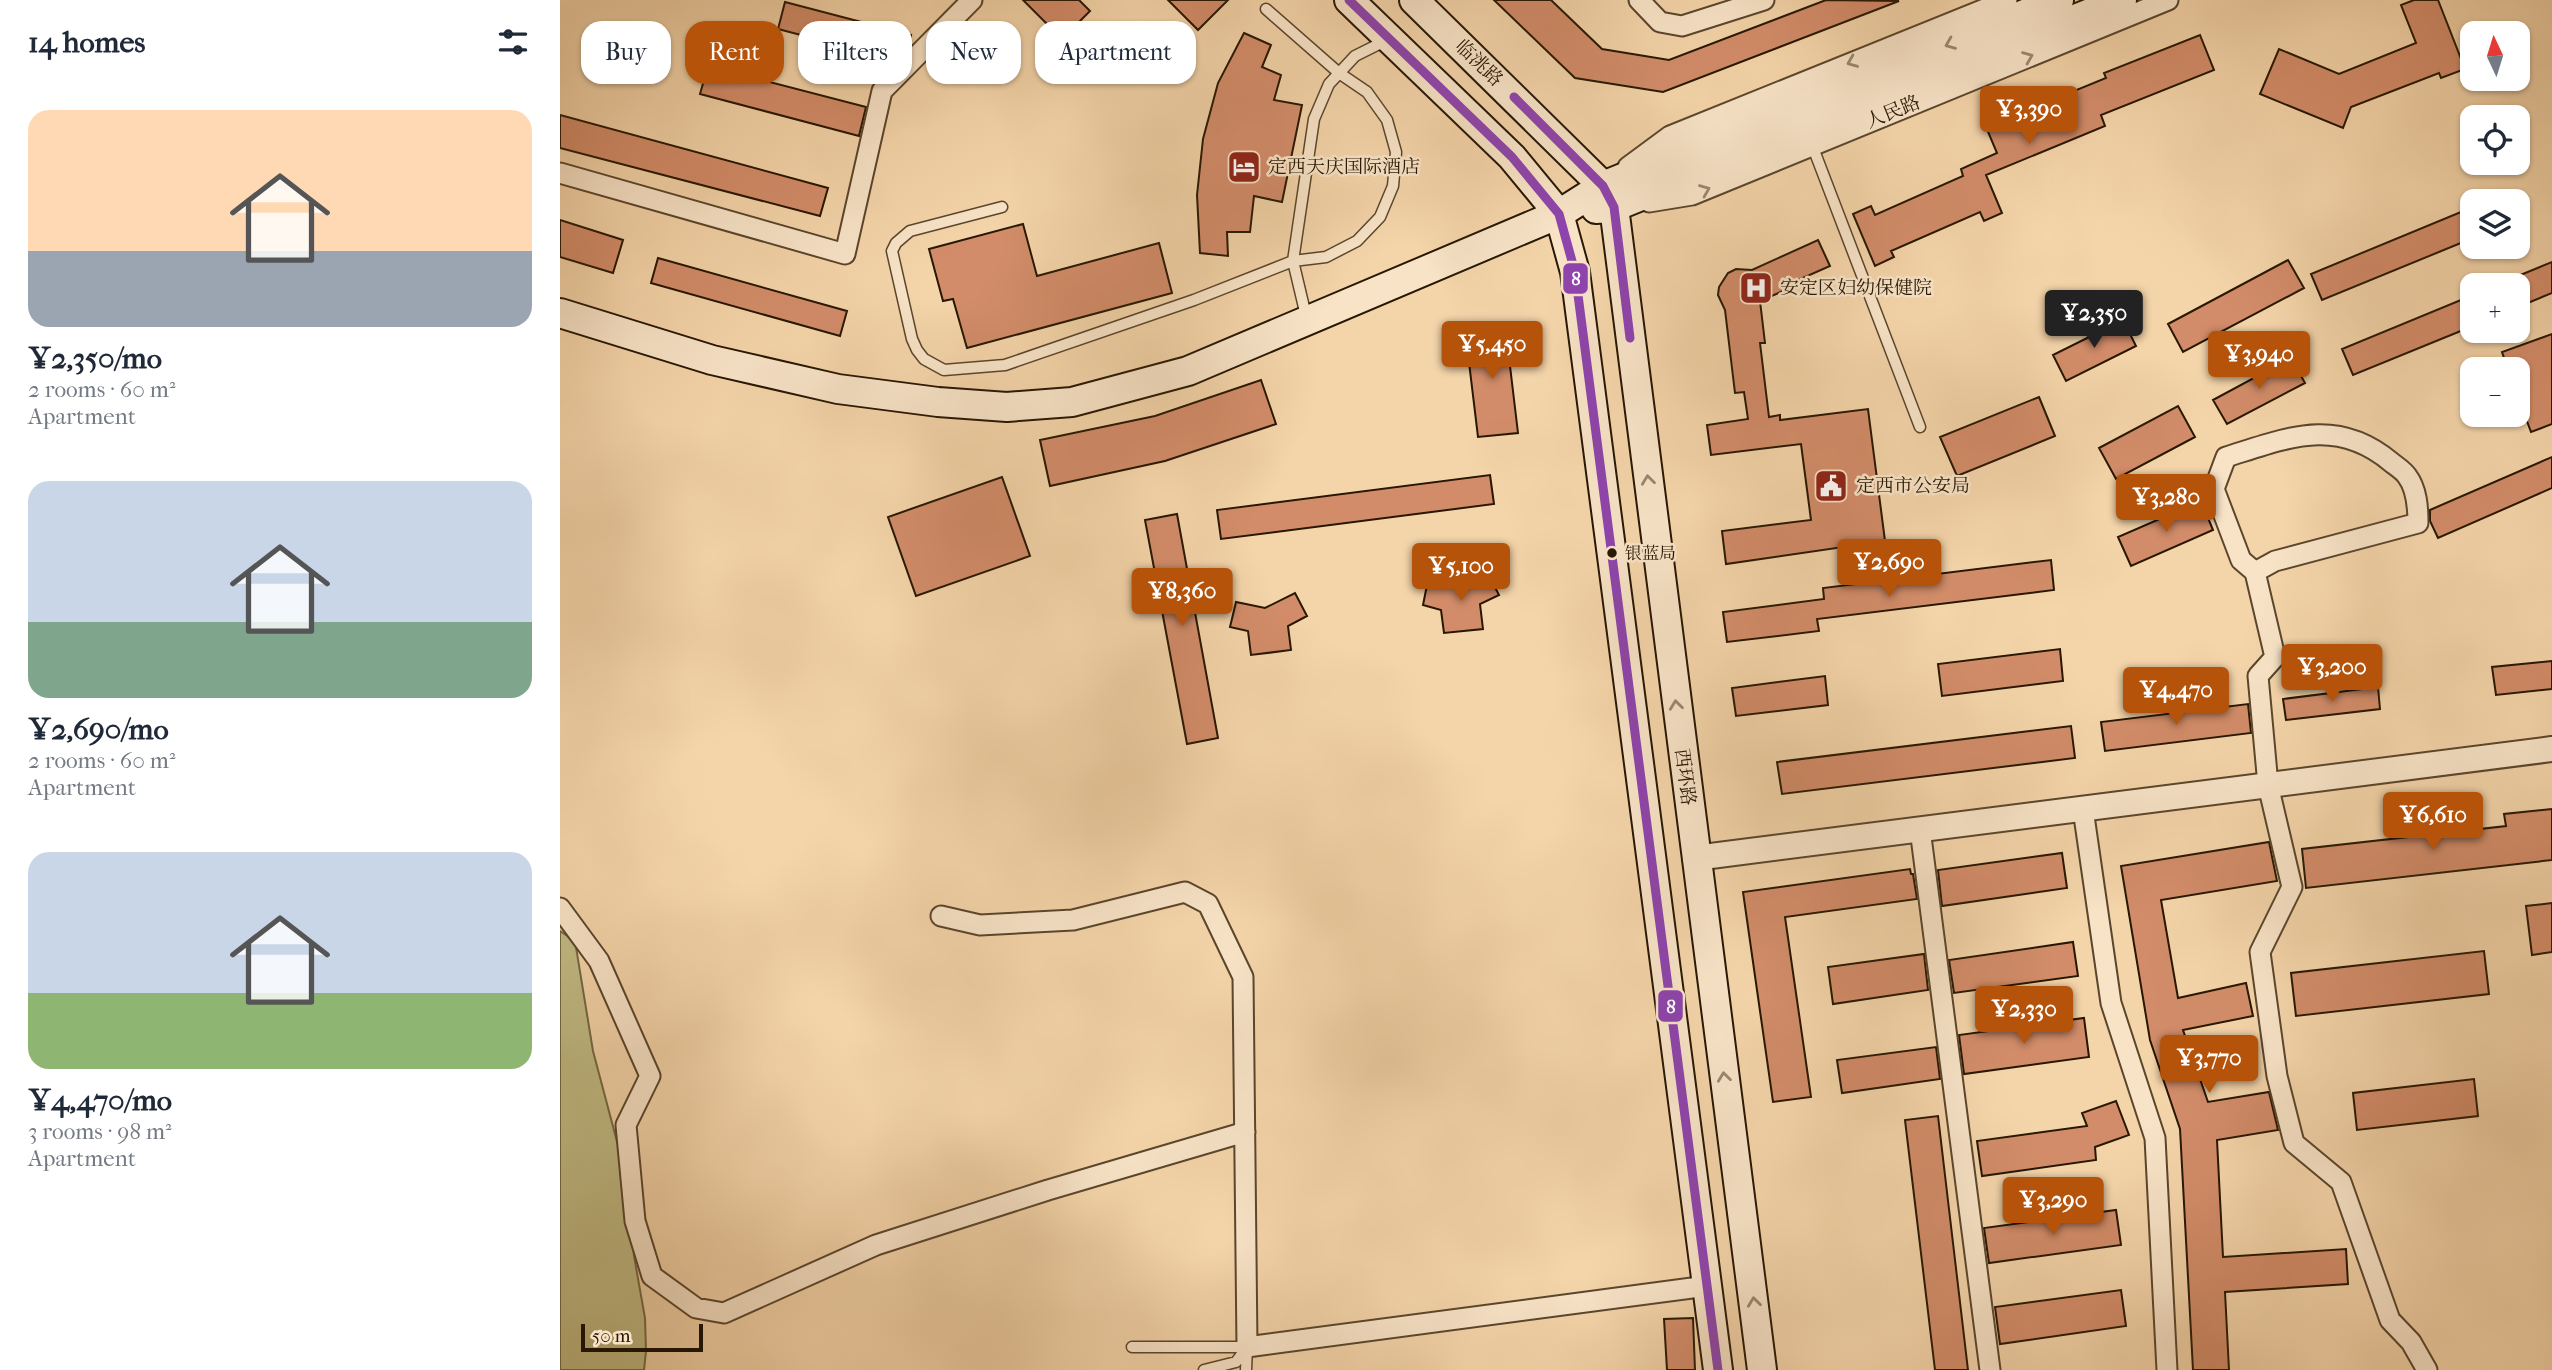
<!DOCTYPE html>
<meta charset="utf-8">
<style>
body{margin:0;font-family:"IM FELL French Canon","Noto Serif SC",serif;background:#f6f6f7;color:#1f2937;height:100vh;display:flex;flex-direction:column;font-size:26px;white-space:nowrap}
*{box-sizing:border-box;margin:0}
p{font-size:23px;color:#747a83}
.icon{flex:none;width:38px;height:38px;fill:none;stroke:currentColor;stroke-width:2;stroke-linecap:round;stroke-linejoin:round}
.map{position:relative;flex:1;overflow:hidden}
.drawer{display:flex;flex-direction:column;background:#fff;width:560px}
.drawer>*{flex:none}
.hud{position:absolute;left:21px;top:21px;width:665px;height:63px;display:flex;gap:14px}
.needle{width:46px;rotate:356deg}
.fabs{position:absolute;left:1900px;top:21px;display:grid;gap:14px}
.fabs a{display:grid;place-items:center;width:70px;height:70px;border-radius:14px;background:#fff;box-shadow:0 2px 5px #0004;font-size:35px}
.scale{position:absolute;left:21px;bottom:18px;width:122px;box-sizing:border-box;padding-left:7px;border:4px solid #271703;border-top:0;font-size:19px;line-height:24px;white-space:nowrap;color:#271703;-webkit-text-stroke:5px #f8e3c7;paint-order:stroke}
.price{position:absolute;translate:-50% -60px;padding:0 16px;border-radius:7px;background:#b45309;color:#fff;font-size:23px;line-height:46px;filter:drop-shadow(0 2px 4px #0008)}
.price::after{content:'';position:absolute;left:50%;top:42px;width:21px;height:16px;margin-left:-10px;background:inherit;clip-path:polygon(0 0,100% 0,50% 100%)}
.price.selected{background:#222;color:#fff}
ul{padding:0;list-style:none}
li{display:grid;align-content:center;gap:14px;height:371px;padding:0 28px}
li span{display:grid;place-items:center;height:217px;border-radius:21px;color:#555}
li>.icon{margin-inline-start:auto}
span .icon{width:126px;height:126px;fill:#fffc;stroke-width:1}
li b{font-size:30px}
h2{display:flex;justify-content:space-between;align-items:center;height:84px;padding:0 28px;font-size:30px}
.pill{padding:0 24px;border-radius:21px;background:#fff;box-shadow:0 2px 5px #0004;font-size:24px;line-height:63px}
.pill.selected{background:#b45309;color:#fff}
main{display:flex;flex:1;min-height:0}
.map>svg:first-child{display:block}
.grass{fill:#c1bb84;stroke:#746944;stroke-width:2}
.building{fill:#d28c69;stroke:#271703;stroke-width:2}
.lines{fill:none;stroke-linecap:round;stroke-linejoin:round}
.service-casing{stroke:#5a462c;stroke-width:13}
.minor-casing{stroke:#5a462c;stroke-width:23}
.tertiary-casing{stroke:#5a462c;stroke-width:28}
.secondary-casing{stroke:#271703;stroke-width:32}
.service{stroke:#f8e3c7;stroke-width:10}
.minor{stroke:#f8e3c7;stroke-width:19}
.tertiary{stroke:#f8e3c7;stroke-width:24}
.secondary{stroke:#f8e3c7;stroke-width:28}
.bus-1-casing{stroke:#f8e3c7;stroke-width:14}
.bus-1{stroke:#8e44ad;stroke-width:9}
.oneway{stroke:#9a876f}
.bus-dot{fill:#271703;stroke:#f8e3c7;stroke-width:2.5}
.labels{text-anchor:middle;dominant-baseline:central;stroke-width:5;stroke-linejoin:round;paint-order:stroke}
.bus-label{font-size:17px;fill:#271703;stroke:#f8e3c7;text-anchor:start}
.street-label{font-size:19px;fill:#271703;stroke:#f8e3c7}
.poi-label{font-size:19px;fill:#271703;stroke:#f8e3c7;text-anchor:start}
.line-badge{stroke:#f8e3c7;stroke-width:2.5}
.badge-label{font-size:19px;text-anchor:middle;font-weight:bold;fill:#fff}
</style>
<main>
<section class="drawer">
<h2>14 homes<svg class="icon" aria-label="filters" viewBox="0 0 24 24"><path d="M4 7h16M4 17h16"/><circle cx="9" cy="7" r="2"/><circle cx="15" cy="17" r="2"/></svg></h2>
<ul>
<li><span style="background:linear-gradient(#ffd9b3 65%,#9aa5b1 0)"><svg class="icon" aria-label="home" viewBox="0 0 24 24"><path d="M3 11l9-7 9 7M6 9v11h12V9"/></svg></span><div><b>¥2,350/mo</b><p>2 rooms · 60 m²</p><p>Apartment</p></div></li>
<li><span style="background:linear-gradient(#c9d6e8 65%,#7fa58c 0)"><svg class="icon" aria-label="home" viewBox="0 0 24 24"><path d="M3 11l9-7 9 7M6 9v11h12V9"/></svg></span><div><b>¥2,690/mo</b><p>2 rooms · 60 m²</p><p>Apartment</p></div></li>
<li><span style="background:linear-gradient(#c9d6e8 65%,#8fb573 0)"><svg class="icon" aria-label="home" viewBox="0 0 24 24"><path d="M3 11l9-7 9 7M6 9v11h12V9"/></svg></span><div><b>¥4,470/mo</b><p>3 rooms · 98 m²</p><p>Apartment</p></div></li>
</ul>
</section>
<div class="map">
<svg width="1992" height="1370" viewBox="0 0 1992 1370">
<rect width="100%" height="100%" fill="#f4d4a9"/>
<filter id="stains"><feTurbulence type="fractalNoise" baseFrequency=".00286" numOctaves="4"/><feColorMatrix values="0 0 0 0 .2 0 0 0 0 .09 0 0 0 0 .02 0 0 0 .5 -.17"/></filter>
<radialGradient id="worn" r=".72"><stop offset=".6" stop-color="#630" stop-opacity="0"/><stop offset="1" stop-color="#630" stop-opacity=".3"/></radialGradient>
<!-- grass -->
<path class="grass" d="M 0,931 L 15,941 L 33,1051 L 69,1187 L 74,1256 L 85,1318 L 86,1351 L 84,1370 L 0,1370 Z"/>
<!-- building -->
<path class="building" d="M 463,0 L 519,0 L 530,11 L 502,39 Z
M 608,0 L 668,0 L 638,30 Z
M 934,0 L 991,0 L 1042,49 L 1109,60 L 1266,0 L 1339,1 L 1103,92 L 1015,78 Z
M 1854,0 L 1878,0 L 1905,69 L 1881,78 L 1879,73 L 1791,107 L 1783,128 L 1700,94 L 1719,49 L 1779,74 L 1856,43 L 1841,5 Z
M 225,2 L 351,35 L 348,48 L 336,60 L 218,29 Z
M 684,33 L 711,45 L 702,67 L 721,75 L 714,100 L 742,105 L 722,202 L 694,196 L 690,232 L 667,232 L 668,256 L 640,253 L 637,195 L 643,139 L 658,83 Z
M 1640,35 L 1654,70 L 1541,115 L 1545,126 L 1426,175 L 1442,213 L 1424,221 L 1420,212 L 1331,251 L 1334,257 L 1315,266 L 1293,214 L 1311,206 L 1315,215 L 1403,176 L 1401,169 L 1437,153 L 1426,127 L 1546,78 L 1544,73 Z
M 148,66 L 306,107 L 299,136 L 140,94 Z
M 0,115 L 268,188 L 260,216 L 0,148 Z
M 1913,207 L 1913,238 L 1762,300 L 1751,274 Z
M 0,220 L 63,240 L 53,273 L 0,257 Z
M 463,224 L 477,276 L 599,243 L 612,293 L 407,348 L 393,299 L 383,301 L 369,249 Z
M 1258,240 L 1270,266 L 1229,284 L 1230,288 L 1200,301 L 1205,343 L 1200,343 L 1209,417 L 1220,415 L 1220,420 L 1308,409 L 1325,541 L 1166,564 L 1162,531 L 1251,520 L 1241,444 L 1151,455 L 1147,425 L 1188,419 L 1184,392 L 1175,393 L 1165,310 L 1158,295 L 1159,287 L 1168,273 L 1176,269 L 1192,270 Z
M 98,258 L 287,311 L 280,336 L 91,283 Z
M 1728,260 L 1744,288 L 1623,352 L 1608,324 Z
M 1992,262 L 1992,293 L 1958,307 L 1958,276 Z
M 1913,295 L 1913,326 L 1793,375 L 1782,349 Z
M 1563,320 L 1576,346 L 1506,381 L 1493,355 Z
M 945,324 L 958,433 L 918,437 L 905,329 Z
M 1992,334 L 1992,424 L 1971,432 L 1958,397 L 1958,369 L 1948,369 L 1942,352 Z
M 1731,358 L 1745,383 L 1667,424 L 1653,400 Z
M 701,380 L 716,424 L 605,461 L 490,486 L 480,440 L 595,416 Z
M 1479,397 L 1495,436 L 1397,476 L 1380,437 Z
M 1618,406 L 1635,437 L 1556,479 L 1539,448 Z
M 1992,457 L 1992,488 L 1878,538 L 1870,521 L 1870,510 Z
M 930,475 L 934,504 L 661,539 L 657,510 Z
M 442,477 L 470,556 L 356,596 L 328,517 Z
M 1641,501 L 1653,530 L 1571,566 L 1558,537 Z
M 617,514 L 658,738 L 627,744 L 585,520 Z
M 1491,560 L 1494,590 L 1257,619 L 1259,631 L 1167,642 L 1163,612 L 1264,599 L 1263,588 Z
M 927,572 L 939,595 L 920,604 L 923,629 L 884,633 L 881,610 L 863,605 L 868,580 L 898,587 Z
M 735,593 L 747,616 L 728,626 L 731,650 L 691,655 L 688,631 L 670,627 L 676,602 L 705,608 Z
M 1500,649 L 1503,681 L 1382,696 L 1378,664 Z
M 1992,661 L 1992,689 L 1936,695 L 1932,667 Z
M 1265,676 L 1268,705 L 1176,716 L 1172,688 Z
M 1818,687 L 1820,709 L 1726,720 L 1723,699 Z
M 1688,704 L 1691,733 L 1545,751 L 1541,722 Z
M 1511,726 L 1515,758 L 1222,794 L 1217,762 Z
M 1992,809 L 1992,860 L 1746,888 L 1742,849 L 1946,826 L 1944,814 Z
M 1709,842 L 1717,881 L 1601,900 L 1618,998 L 1686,983 L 1693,1016 L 1623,1030 L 1648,1102 L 1709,1092 L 1718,1130 L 1657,1140 L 1663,1257 L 1786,1249 L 1788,1284 L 1665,1292 L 1669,1370 L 1633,1370 L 1620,1129 L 1590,1040 L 1561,866 Z
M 1502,853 L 1507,888 L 1382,906 L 1378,870 Z
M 1350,869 L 1351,874 L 1353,874 L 1357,899 L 1225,917 L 1251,1097 L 1213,1102 L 1183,892 Z
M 1992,903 L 1992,952 L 1972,955 L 1966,906 Z
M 1513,942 L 1518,976 L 1394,993 L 1389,960 Z
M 1924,951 L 1929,994 L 1736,1016 L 1731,973 Z
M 1364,954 L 1368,990 L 1273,1004 L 1268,967 Z
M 1524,1018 L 1529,1057 L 1404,1074 L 1399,1035 Z
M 1376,1047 L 1380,1079 L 1282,1093 L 1277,1060 Z
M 1914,1079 L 1918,1116 L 1797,1130 L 1793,1093 Z
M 1556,1101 L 1569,1135 L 1535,1147 L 1536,1160 L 1422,1176 L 1417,1141 L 1527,1126 L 1522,1113 Z
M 1378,1116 L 1408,1370 L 1375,1370 L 1345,1120 Z
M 1556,1210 L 1561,1245 L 1429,1263 L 1424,1228 Z
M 1561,1290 L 1566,1326 L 1440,1344 L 1435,1307 Z
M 1133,1318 L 1135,1370 L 1107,1370 L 1104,1319 Z"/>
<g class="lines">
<defs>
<path id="service" d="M 1252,145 L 1360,427
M 442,207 L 350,231 L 336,243 L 332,251 L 352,339 L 357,350 L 364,359 L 384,370 L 445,365 L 634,300 L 733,261 L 766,257 L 797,241 L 820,217 L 833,186 L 836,152 L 827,120 L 807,92 L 779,73 L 706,9
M 747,320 L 733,261 L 754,119 L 769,84 L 795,56 L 825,41
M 572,1347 L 687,1347
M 644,1370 L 676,1362 L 687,1347
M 686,1370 L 687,1347"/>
<path id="minor" d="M 1079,0 L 1100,22 L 1122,26 L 1204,0
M 1068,167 L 1110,136 L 1447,0
M 0,173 L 285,254 L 322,91 L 412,0
M 1089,202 L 1132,195 L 1608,0
M 1695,572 L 1715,561 L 1858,523 C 1858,508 1857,489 1847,476 C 1844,471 1836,466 1831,462 C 1776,416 1727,438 1666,457 L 1654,489 L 1681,560 L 1695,572 L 1715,657 L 1698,676 L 1708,785 L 1732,887 L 1700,952 L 1717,1076 L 1734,1143 L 1781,1182 L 1830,1320 L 1851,1342 L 1867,1370
M 1523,809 L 1551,1003 L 1595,1138 L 1607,1370
M 1360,829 L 1430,1370
M 0,908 L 39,961 L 90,1076 L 66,1125 L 75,1221 L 92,1276 L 136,1308 L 164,1313 L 316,1245 L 488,1190 L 685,1132
M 381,916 L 420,925 L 513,920 L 625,892 L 648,904 L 683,977 L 687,1347 L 1147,1286"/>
<path id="tertiary" d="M 1135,858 L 1992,749"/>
<path id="secondary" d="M 789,0 L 952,157 L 999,214 L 1015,272 L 1158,1370
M 854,0 L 1043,186 L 1054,207 L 1202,1370
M 1036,209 L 1054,207 L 1562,0
M 0,313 L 152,360 L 278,389 L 378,402 L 447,407 L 512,402 L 628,371 L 999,214 L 1043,186 L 1499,0"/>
</defs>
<!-- service casing -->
<use href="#service" class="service-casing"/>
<!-- minor casing -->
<use href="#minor" class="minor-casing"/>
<!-- tertiary casing -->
<use href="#tertiary" class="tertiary-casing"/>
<!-- secondary casing -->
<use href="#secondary" class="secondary-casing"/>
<!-- service -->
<use href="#service" class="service"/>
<!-- minor -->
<use href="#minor" class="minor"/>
<!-- tertiary -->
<use href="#tertiary" class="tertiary"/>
<!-- secondary -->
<use href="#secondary" class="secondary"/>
<defs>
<path id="bus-1" d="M 789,0 L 952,157 L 999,214 L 1015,272 L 1158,1370
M 954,97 L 1043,186 L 1054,207 L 1070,338"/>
</defs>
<!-- bus-1 casing -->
<use href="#bus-1" class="bus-1-casing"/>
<!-- bus-1 -->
<use href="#bus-1" class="bus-1"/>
</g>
<!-- one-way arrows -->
<defs><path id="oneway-chevron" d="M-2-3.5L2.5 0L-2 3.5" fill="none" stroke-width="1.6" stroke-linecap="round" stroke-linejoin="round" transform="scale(1.75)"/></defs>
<g class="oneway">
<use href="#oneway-chevron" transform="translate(1390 44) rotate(158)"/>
<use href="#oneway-chevron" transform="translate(1468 57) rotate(-22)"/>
<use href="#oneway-chevron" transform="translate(1292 62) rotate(158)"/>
<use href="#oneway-chevron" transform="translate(1145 190) rotate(-22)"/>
<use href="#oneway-chevron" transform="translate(1088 480) rotate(-97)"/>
<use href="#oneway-chevron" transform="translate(1116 705) rotate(-97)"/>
<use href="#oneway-chevron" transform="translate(1164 1077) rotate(-97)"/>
<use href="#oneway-chevron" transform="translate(1194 1302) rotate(-97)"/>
</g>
<!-- icons -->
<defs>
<symbol id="hotel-square" viewBox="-11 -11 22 22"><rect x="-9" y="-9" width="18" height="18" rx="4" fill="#8f2418" stroke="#f8e3c7"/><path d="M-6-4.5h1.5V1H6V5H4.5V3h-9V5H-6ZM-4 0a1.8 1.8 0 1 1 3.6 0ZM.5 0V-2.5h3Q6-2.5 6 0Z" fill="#fff"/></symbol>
<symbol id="hospital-square" viewBox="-11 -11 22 22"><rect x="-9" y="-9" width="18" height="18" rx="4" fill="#8f2418" stroke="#f8e3c7"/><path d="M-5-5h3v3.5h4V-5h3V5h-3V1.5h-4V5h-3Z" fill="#fff"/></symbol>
<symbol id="civic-square" viewBox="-11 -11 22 22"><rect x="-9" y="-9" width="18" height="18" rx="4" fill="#8f2418" stroke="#f8e3c7"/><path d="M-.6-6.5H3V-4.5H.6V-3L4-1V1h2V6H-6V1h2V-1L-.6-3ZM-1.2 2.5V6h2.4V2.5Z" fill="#fff"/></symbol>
</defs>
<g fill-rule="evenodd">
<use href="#hotel-square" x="665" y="148" width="38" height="38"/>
<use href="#hospital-square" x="1177" y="269" width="38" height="38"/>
<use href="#civic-square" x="1252" y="467" width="38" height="38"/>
</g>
<!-- markers -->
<circle class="bus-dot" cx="1052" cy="553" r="6"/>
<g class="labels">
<!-- bus labels -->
<g class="bus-label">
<text x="1065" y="553">银蓝局</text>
</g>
<!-- street labels -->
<g class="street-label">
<text transform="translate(919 63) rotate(44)">临洮路</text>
<text transform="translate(1333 112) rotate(-22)">人民路</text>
<text transform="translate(1125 777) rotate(83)">西环路</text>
</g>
<!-- poi labels -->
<g class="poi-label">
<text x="708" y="167">定西天庆国际酒店</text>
<text x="1220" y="288">安定区妇幼保健院</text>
<text x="1296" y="486">定西市公安局</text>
</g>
</g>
<g class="line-badge">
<rect x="1002" y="262" width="27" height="33" rx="7" fill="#8e44ad"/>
<rect x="1097" y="989" width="27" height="34" rx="7" fill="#8e44ad"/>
</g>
<g class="badge-label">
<text x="1016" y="285">8</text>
<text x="1111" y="1013">8</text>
</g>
<rect width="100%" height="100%" filter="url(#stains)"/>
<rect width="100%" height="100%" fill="url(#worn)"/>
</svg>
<div class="fabs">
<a><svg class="needle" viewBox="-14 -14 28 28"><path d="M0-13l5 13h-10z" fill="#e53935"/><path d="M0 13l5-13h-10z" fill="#747a83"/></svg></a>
<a><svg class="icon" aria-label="locate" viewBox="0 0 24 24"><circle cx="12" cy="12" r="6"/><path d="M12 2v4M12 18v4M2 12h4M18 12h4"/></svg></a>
<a><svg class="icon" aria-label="layers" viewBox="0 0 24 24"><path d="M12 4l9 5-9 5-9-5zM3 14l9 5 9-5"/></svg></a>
<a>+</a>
<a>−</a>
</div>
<div class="scale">50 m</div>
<b class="price" style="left:1469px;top:146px">¥3,390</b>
<b class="price selected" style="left:1534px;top:350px">¥2,350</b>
<b class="price" style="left:932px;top:381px">¥5,450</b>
<b class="price" style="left:1699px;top:391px">¥3,940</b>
<b class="price" style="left:1606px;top:534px">¥3,280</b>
<b class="price" style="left:1329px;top:599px">¥2,690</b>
<b class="price" style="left:901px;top:603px">¥5,100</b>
<b class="price" style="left:622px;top:628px">¥8,360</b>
<b class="price" style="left:1772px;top:704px">¥3,200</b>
<b class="price" style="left:1616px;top:727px">¥4,470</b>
<b class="price" style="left:1873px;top:852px">¥6,610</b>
<b class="price" style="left:1464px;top:1046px">¥2,330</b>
<b class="price" style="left:1649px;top:1095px">¥3,770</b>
<b class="price" style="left:1493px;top:1237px">¥3,290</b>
<div class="hud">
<a class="pill">Buy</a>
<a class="pill selected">Rent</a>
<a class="pill">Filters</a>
<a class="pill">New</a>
<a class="pill">Apartment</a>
</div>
</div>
</main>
